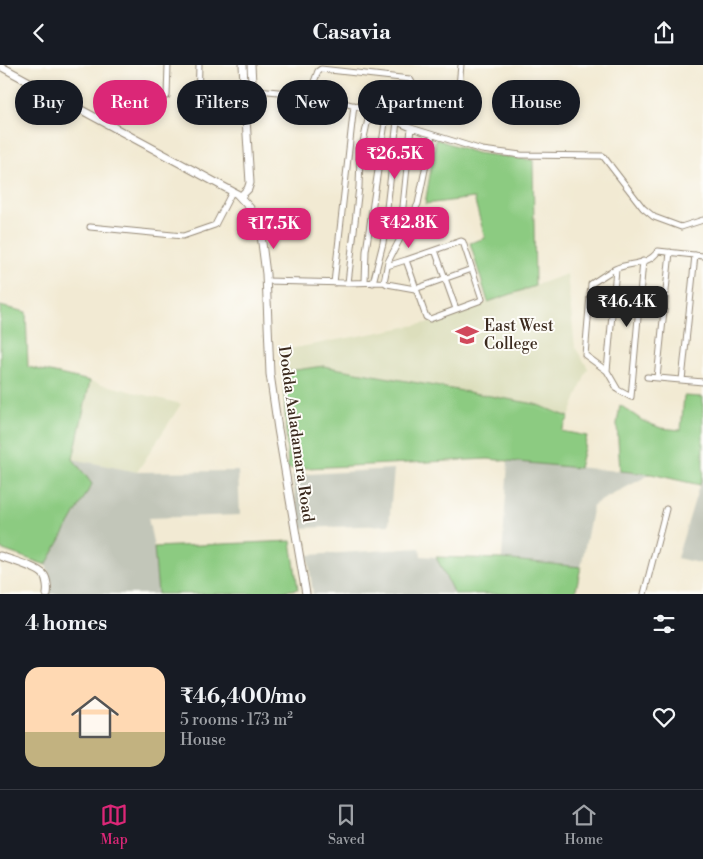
<!DOCTYPE html>
<meta charset="utf-8">
<style>
body{margin:0;font-family:"Libre Bodoni",serif;background:#20242c;color:#f1f3f6;height:100vh;display:flex;flex-direction:column;font-size:19px;white-space:nowrap}
*{box-sizing:border-box;margin:0}
p{font-size:16px;color:#9ea1a6}
.icon{flex:none;width:28px;height:28px;fill:none;stroke:currentColor;stroke-width:2;stroke-linecap:round;stroke-linejoin:round}
.map{position:relative;height:529px;overflow:hidden}
.panel{display:flex;flex-direction:column;background:#171b24;flex:1}
.panel>*{flex:none}
.top-card{position:absolute;left:15px;top:15px;width:674px;height:45px;display:flex;gap:10px}
.price{position:absolute;translate:-50% -42px;padding:0 11px;border-radius:10px;background:#db2777;color:#fff;font-size:16px;line-height:32px;filter:drop-shadow(0 1px 2px #0008)}
.price::after{content:'';position:absolute;left:50%;top:30px;width:15px;height:11px;margin-left:-8px;background:inherit;clip-path:polygon(0 0,100% 0,50% 100%)}
.price.selected{background:#222;color:#fff}
ul{padding:0;list-style:none}
li{display:flex;align-items:center;gap:15px;height:125px;padding:0 25px}
li span{display:grid;place-items:center;flex:none;width:140px;height:100px;border-radius:15px;color:#555}
li>.icon{margin-inline-start:auto}
span .icon{width:60px;height:60px;fill:#fffc;stroke-width:1}
li b{font-size:21px}
h2{display:flex;justify-content:space-between;align-items:center;height:60px;padding:0 25px;font-size:21px}
.tag{padding:0 18px;border-radius:22px;background:#171b24;box-shadow:0 2px 8px #0003;font-size:18px;line-height:45px}
.tag.selected{background:#db2777;color:#fff}
header{display:flex;justify-content:space-between;align-items:center;height:65px;padding:0 25px;background:#171b24;font-size:22px;font-weight:700}
.menu{display:flex;justify-content:space-around;align-items:center;height:70px;border-top:1px solid #363941;background:#171b24;font-size:14px;color:#9ea1a6}
.menu a{display:grid;justify-items:center;gap:2px}
.menu .selected{color:#db2777}
.map>svg:first-child{display:block}
.built{fill:#dcdebc}
.industrial{fill:#c2c6b9}
.green{fill:#8ccb81;stroke:#647a50}
.lines{fill:none;stroke-linecap:round;stroke-linejoin:round}
.street-casing{stroke:#968a78;stroke-width:7}
.secondary-casing{stroke:#968a78;stroke-width:9}
.street{stroke:#fff;stroke-width:5}
.secondary{stroke:#fff;stroke-width:7}
.labels{text-anchor:middle;dominant-baseline:central;stroke-width:4;stroke-linejoin:round;paint-order:stroke}
.poi-label{font-size:16px;fill:#3b2a1e;stroke:#fdfcf7;text-anchor:start}
.street-label{font-size:16px;fill:#3b2a1e;stroke:#fdfcf7}
</style>
<header><svg class="icon" aria-label="back" viewBox="0 0 24 24"><path d="M15 5l-7 7 7 7"/></svg>Casavia<svg class="icon" aria-label="share" viewBox="0 0 24 24"><path d="M12 15V3M7 8l5-5 5 5M5 13v7h14v-7"/></svg></header>
<div class="map">
<svg width="703" height="529" viewBox="0 0 703 529">
<rect width="100%" height="100%" fill="#fdfcf7"/>
<filter id="ink" filterUnits="userSpaceOnUse"><feTurbulence type="fractalNoise" baseFrequency=".02" numOctaves="2"/><feDisplacementMap in="SourceGraphic" scale="10" xChannelSelector="R" yChannelSelector="G"/><feConvolveMatrix kernelMatrix="1 2 1 2 8 2 1 2 1" color-interpolation-filters="sRGB"/></filter>
<filter id="wash" filterUnits="userSpaceOnUse"><feTurbulence type="fractalNoise" baseFrequency=".0096" numOctaves="4" result="noise"/><feDisplacementMap in="SourceGraphic" scale="20" xChannelSelector="R" yChannelSelector="G"/><feGaussianBlur stdDeviation="1.12" result="paint"/><feColorMatrix in="noise" values="0 0 0 0 0 0 0 0 0 0 0 0 0 0 0 0 0 1.4 0 .05"/><feComposite in="paint" operator="in"/></filter>
<g filter="url(#wash)">
<rect width="100%" height="100%" fill="#f2ead3"/>
<!-- built -->
<path class="built" d="M 567,209 L 575,282 L 588,303 L 569,352 L 535,339 L 323,301 L 283,307 L 279,286 L 432,257 Z
M 90,316 L 181,339 L 137,407 L 73,394 Z"/>
<!-- industrial -->
<path class="industrial" d="M 73,394 L 137,407 L 238,406 L 240,450 L 148,453 L 154,482 L 158,529 L 48,529 L 52,519 L 46,500 L 92,419 Z
M 508,396 L 651,409 L 593,440 L 581,502 L 502,494 Z
M 394,404 L 389,460 L 300,463 L 292,410 Z
M 703,408 L 703,499 L 677,493 Z
M 420,483 L 421,491 L 436,492 L 454,529 L 313,529 L 308,490 Z"/>
<!-- green -->
<path class="green" d="M 436,74 L 476,88 L 533,95 L 535,221 L 488,237 L 470,178 L 485,173 L 474,133 L 425,139 Z
M 0,241 L 26,247 L 28,302 L 90,316 L 73,394 L 92,419 L 46,500 L 0,484 Z
M 323,301 L 535,339 L 569,352 L 561,366 L 587,371 L 579,403 L 488,394 L 288,404 L 283,307 Z
M 684,331 L 703,332 L 703,408 L 700,420 L 651,409 L 620,406 L 617,359 L 620,340 L 643,356 L 661,363 L 681,365 Z
M 291,476 L 298,524 L 268,529 L 158,529 L 154,482 Z
M 436,492 L 502,494 L 581,502 L 575,529 L 454,529 Z"/>
</g>
<g filter="url(#ink)">
<g class="lines">
<defs>
<path id="street" d="M 248,24 L 318,31 L 370,45 L 411,63 L 482,85 L 521,90 L 603,91 L 643,143 L 654,152 L 681,162 L 703,155
M 309,30 L 318,6 L 321,4 L 410,14 L 419,30 L 449,35 L 456,32 L 459,21 L 461,0
M 167,31 L 168,0
M 198,39 L 199,0
M 90,162 L 183,171 L 215,160 L 232,127
M 406,164 L 437,166
M 404,167 L 402,151 L 411,63
M 435,185 L 406,195 L 426,252 L 430,254 L 479,236 L 482,234 L 463,177 L 461,176 L 435,185 L 456,244
M 643,196 L 631,332 L 618,325 L 607,306 L 585,290 L 591,219 C 599,214 607,208 615,204 C 630,197 648,201 658,186 L 703,191
M 387,201 L 406,195
M 266,216 L 348,218 L 384,217 L 387,219 L 415,224 L 472,204
M 365,217 L 366,186 L 386,51
M 384,217 L 388,197 L 418,139 L 432,70
M 334,218 L 354,40
M 348,218 L 359,122 L 360,91 L 370,45
M 373,218 L 383,178 L 397,56
M 607,306 L 616,204
M 647,312 L 703,317
M 657,313 L 670,187
M 682,315 L 695,190
M 644,529 L 666,444"/>
<path id="secondary" d="M 243,0 L 244,18 L 248,24
M 0,1 L 237,129 L 250,143 L 261,170 L 266,209 L 270,309 L 278,364 L 306,529
M 240,132 L 248,124 L 250,118 L 245,37 L 252,18 L 251,0
M 0,491 C 10,495 38,502 44,510 C 47,514 48,524 47,529"/>
</defs>
<!-- street casing -->
<use href="#street" class="street-casing"/>
<!-- secondary casing -->
<use href="#secondary" class="secondary-casing"/>
<!-- street -->
<use href="#street" class="street"/>
<!-- secondary -->
<use href="#secondary" class="secondary"/>
</g>
</g>
<!-- icons -->
<defs>
<symbol id="university-bare" viewBox="-9 -9 18 18"><path d="M0-5L7-2L0 1L-7-2ZM-4 1L0 2.5L4 1V4Q0 6-4 4Z" fill="#d1495b" stroke="#fdfcf7" stroke-width="2.5" paint-order="stroke"/></symbol>
</defs>
<g fill-rule="evenodd">
<use href="#university-bare" x="451" y="254" width="32" height="32"/>
</g>
<g class="labels">
<!-- poi labels -->
<g class="poi-label">
<text x="484" y="261">East West<tspan x="484" dy="18">College</tspan></text>
</g>
<!-- street labels -->
<g class="street-label">
<text transform="translate(296 369) rotate(82)">Dodda Aaladamara Road</text>
</g>
</g>
</svg>
<b class="price" style="left:395px;top:115px">₹26.5K</b>
<b class="price" style="left:409px;top:184px">₹42.8K</b>
<b class="price" style="left:274px;top:185px">₹17.5K</b>
<b class="price selected" style="left:627px;top:263px">₹46.4K</b>
<div class="top-card">
<a class="tag">Buy</a>
<a class="tag selected">Rent</a>
<a class="tag">Filters</a>
<a class="tag">New</a>
<a class="tag">Apartment</a>
<a class="tag">House</a>
</div>
</div>
<section class="panel">
<h2>4 homes<svg class="icon" aria-label="filters" viewBox="0 0 24 24"><path d="M4 7h16M4 17h16"/><circle cx="9" cy="7" r="2"/><circle cx="15" cy="17" r="2"/></svg></h2>
<ul>
<li><span style="background:linear-gradient(#ffd9b3 65%,#c2b280 0)"><svg class="icon" aria-label="home" viewBox="0 0 24 24"><path d="M3 11l9-7 9 7M6 9v11h12V9"/></svg></span><div><b>₹46,400/mo</b><p>5 rooms · 173 m²</p><p>House</p></div><svg class="icon" aria-label="heart" viewBox="0 0 24 24"><path d="M12 20l-8-8c-3-5 5-10 8-4 3-6 11-1 8 4z"/></svg></li>
</ul>
</section>
<nav class="menu">
<a class="selected"><svg class="icon" aria-label="map" viewBox="0 0 24 24"><path d="M3 6l6-2 6 2 6-2v14l-6 2-6-2-6 2zM9 4v14M15 6v14"/></svg>Map</a>
<a><svg class="icon" aria-label="saved" viewBox="0 0 24 24"><path d="M7 4h10v16l-5-4-5 4z"/></svg>Saved</a>
<a><svg class="icon" aria-label="home" viewBox="0 0 24 24"><path d="M3 11l9-7 9 7M6 9v11h12V9"/></svg>Home</a>
</nav>
